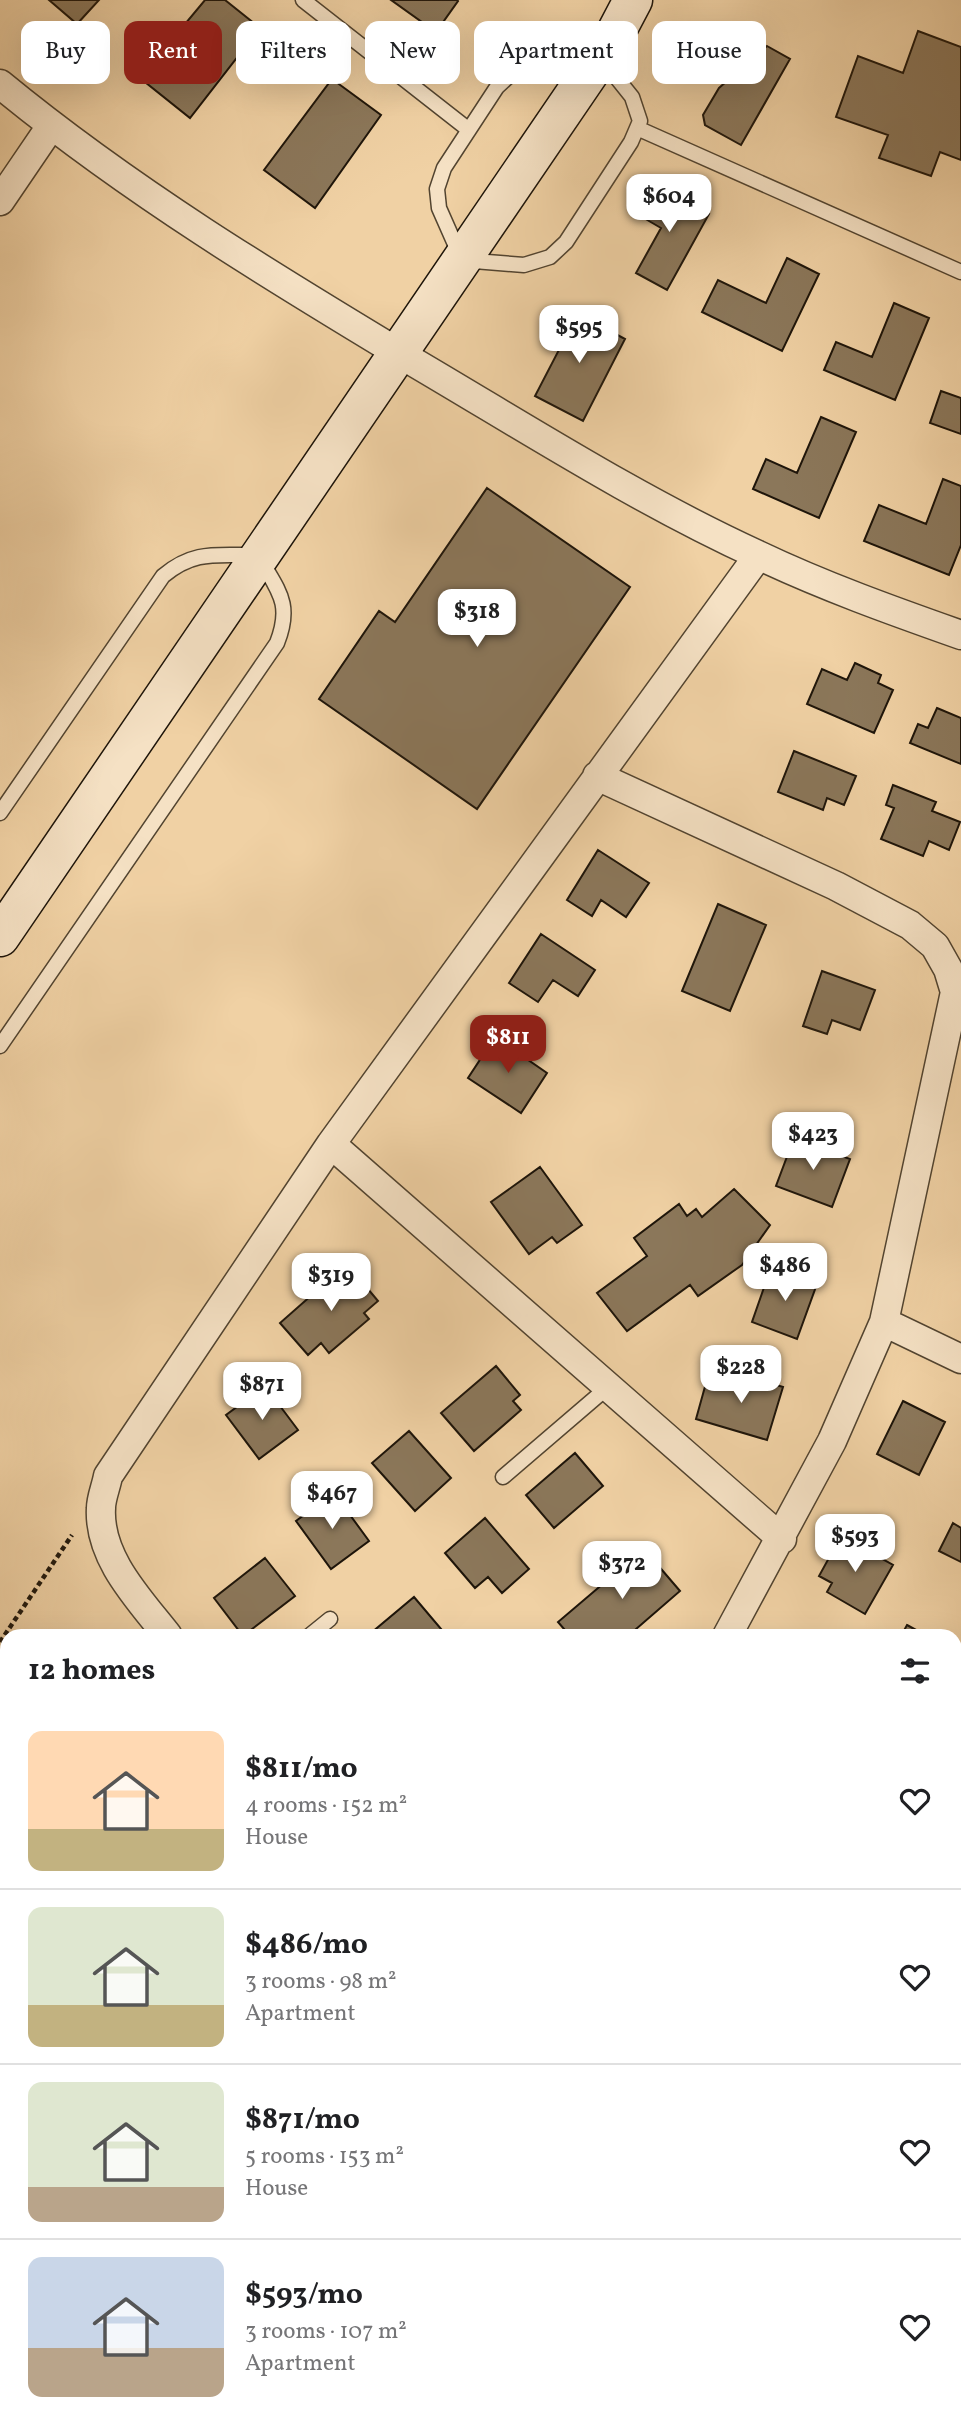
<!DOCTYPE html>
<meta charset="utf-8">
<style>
body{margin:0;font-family:Vollkorn,serif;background:#f2f2f2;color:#202124;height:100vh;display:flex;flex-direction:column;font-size:26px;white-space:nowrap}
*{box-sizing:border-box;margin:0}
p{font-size:23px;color:#757577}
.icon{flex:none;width:38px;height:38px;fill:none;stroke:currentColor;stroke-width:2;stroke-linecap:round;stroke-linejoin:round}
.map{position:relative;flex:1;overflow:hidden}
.drawer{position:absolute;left:0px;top:1629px;width:962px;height:800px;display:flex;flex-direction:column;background:#fff;border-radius:21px 21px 0 0;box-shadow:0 7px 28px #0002}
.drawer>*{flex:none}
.hud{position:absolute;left:21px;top:21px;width:920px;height:63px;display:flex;gap:14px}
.price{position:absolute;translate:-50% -60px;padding:0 16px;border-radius:14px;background:#fff;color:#222;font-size:23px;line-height:46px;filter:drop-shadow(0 2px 4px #0008)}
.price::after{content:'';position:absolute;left:50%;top:42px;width:21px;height:16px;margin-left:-10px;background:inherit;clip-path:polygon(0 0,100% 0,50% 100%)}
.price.active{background:#8f2418;color:#fff}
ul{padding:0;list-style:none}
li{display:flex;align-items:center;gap:21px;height:175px;padding:0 28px}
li+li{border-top:2px solid #e0e0e0}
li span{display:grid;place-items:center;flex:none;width:196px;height:140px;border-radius:14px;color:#555}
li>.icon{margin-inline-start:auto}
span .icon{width:84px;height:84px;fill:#fffc;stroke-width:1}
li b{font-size:30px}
h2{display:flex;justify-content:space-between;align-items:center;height:84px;padding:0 28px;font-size:30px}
.tag{padding:0 24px;border-radius:14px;background:#fff;box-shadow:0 7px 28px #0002;font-size:24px;line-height:63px}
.tag.active{background:#8f2418;color:#fff}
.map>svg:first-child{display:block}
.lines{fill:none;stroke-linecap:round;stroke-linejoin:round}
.stream{stroke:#715f47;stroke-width:10}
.building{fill:#8b775a;stroke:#1e150a;stroke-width:2}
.lane-casing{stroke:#524430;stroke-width:17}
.street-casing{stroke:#524430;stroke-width:31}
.secondary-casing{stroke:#1e150a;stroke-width:41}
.path{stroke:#1e150a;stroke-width:4.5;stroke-dasharray:5 3.5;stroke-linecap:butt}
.lane{stroke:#f5e1c4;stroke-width:14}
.street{stroke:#f5e1c4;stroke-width:28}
.secondary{stroke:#f5e1c4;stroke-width:38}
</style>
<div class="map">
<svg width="961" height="2428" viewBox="0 0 961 2428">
<rect width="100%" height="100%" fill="#f0d1a4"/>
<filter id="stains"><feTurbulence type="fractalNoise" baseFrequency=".00286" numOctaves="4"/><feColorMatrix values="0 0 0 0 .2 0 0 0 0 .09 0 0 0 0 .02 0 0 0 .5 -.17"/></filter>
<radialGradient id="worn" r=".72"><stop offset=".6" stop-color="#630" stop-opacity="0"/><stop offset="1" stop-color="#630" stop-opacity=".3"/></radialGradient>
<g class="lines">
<!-- stream -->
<path class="stream" d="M 0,1897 L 7,1907
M 375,2422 L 379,2428"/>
</g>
<!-- building -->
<path class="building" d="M 49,0 L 99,0 L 77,24 Z
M 205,0 L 225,0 L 260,28 L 190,118 L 140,78 Z
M 391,0 L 457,0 L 458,1 L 436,32 Z
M 918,31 L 961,47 L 961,160 L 940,152 L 931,176 L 879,158 L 888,135 L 836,117 L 858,56 L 903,73 Z
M 767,46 L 790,59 L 741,145 L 705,125 L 703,115 L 719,88 Z
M 332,79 L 381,115 L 315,208 L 264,170 Z
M 655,183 L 709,214 L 667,290 L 636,273 L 661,228 L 637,214 Z
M 787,258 L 819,274 L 782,351 L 702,312 L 718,280 L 766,303 Z
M 894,303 L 929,318 L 895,400 L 824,370 L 836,342 L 872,357 Z
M 569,309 L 625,339 L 583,421 L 535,396 L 561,346 L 552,341 Z
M 941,391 L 961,398 L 961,434 L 930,423 Z
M 821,417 L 856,432 L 819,518 L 753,489 L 766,459 L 797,473 Z
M 943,479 L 961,486 L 961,545 L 949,575 L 864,541 L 879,505 L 926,524 Z
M 487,488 L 630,587 L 477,809 L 319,699 L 379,611 L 395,622 Z
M 855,663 L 881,675 L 878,683 L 893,690 L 874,733 L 807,704 L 822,669 L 847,680 Z
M 937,708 L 961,718 L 961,764 L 910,743 L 918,724 L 928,728 Z
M 794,751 L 856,776 L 844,805 L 827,798 L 823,810 L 778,792 Z
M 893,785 L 936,802 L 932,811 L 960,822 L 949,850 L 929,841 L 923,856 L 881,839 L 894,808 L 886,805 Z
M 598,850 L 649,883 L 626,917 L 601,900 L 592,916 L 567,900 Z
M 718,904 L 766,925 L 730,1011 L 682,991 Z
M 541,934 L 595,970 L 578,996 L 553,980 L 538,1002 L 509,983 Z
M 822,971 L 875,990 L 860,1030 L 832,1020 L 827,1034 L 803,1026 Z
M 495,1037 L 547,1073 L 521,1113 L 468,1078 Z
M 794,1138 L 850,1159 L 832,1207 L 776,1186 Z
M 540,1167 L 582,1225 L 557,1243 L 552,1237 L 529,1254 L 491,1202 Z
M 734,1189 L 770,1225 L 742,1265 L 698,1296 L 690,1285 L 627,1331 L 597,1293 L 647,1256 L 634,1238 L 679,1204 L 687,1216 L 696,1209 L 702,1217 Z
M 347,1264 L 378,1301 L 364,1313 L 369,1319 L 329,1353 L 321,1343 L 308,1355 L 280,1323 Z
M 779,1267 L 818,1281 L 797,1339 L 752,1322 L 768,1276 L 779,1280 Z
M 496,1366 L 520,1395 L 513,1401 L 521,1410 L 474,1451 L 441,1413 Z
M 733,1372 L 783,1387 L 767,1440 L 696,1419 L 706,1383 L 713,1387 L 716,1375 L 731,1379 Z
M 265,1386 L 298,1430 L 259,1459 L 226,1415 Z
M 903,1401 L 945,1422 L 919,1475 L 877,1454 Z
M 409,1431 L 451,1478 L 415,1511 L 372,1463 Z
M 575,1453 L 603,1486 L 554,1528 L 526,1495 Z
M 334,1493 L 369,1541 L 331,1569 L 296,1521 Z
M 485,1518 L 529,1569 L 502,1593 L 488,1577 L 475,1588 L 445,1553 Z
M 953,1523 L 961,1528 L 961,1562 L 939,1551 Z
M 841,1536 L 893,1565 L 865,1614 L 827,1592 L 832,1583 L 819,1576 Z
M 644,1549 L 680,1591 L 628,1636 L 570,1636 L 558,1622 Z
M 265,1558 L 295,1596 L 243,1636 L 214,1598 Z
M 414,1597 L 447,1636 L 373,1636 L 371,1633 Z
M 907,1625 L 927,1636 L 901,1636 Z
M 956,1810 L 961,1813 L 961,1848 L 956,1856 Z
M 961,1917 L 961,1967 L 956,1963 L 956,1923 Z
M 961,2048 L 961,2095 L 956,2090 L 956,2055 Z
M 617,2422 L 656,2422 L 649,2428 L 609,2428 Z"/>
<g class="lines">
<defs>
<path id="lane" d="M 303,0 L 469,130
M 600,57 L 632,97 L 640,121 L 631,142 L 566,242 L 550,257 L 524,265 L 462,260 L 439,208 L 437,189 L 444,168 L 497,87 L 511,74 L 530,65 Z
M 637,128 L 961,272
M 0,813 L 163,576 C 195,549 218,556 258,555 C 277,590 293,602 277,643 L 0,1046
M 503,1477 L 608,1387
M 309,1636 L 330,1619
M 956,1766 L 961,1769"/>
<path id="street" d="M 0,84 C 130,191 274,278 417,364 C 529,430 640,501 758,555 C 823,586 893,611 961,635
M 0,201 L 51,126
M 597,776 L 836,886 L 910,925 L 935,946 L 948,969 L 955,992 L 884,1322 L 832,1441 L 727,1636
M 331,1144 L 782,1539
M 884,1322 L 961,1359
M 168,1636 C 140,1600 98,1558 101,1508 C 101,1498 106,1487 108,1476 L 331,1144 L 758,556
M 956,2235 L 961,2228
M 771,2428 L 778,2422"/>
<path id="secondary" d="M 0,937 L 613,38 L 633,0
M 0,2054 L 7,2064
M 262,2422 L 266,2428"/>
</defs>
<!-- lane casing -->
<use href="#lane" class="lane-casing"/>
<!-- street casing -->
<use href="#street" class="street-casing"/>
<!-- secondary casing -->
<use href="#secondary" class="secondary-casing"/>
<!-- path -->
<path class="path" d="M 0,1642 L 72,1535"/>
<!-- lane -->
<use href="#lane" class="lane"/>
<!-- street -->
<use href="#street" class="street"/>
<!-- secondary -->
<use href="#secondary" class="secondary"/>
</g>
<rect width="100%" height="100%" filter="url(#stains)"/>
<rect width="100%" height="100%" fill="url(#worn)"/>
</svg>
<b class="price" style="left:669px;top:234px">$604</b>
<b class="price" style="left:579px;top:365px">$595</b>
<b class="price" style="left:477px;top:649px">$318</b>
<b class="price active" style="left:508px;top:1075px">$811</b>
<b class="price" style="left:813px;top:1172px">$423</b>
<b class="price" style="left:785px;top:1303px">$486</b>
<b class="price" style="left:331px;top:1313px">$319</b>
<b class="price" style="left:741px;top:1405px">$228</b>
<b class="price" style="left:262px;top:1422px">$871</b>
<b class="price" style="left:332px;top:1531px">$467</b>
<b class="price" style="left:855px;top:1574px">$593</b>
<b class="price" style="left:622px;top:1601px">$372</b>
<div class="hud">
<a class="tag">Buy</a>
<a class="tag active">Rent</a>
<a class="tag">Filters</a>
<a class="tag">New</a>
<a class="tag">Apartment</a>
<a class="tag">House</a>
</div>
<section class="drawer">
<h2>12 homes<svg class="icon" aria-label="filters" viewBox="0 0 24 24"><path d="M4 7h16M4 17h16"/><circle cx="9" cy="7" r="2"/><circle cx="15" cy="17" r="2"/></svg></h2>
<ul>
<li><span style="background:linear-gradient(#ffd9b3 70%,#c2b280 0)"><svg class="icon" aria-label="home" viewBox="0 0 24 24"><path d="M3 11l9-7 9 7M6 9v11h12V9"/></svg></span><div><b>$811/mo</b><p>4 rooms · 152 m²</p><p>House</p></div><svg class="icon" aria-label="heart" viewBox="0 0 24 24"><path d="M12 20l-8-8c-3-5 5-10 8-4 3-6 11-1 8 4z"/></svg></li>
<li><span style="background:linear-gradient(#dfe7d0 70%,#c2b280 0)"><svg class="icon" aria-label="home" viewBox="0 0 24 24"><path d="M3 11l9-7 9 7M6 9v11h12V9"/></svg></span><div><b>$486/mo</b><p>3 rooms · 98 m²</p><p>Apartment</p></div><svg class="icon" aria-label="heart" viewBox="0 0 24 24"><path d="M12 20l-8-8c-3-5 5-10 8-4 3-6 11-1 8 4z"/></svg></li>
<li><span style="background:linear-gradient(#dfe7d0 75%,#b9a48a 0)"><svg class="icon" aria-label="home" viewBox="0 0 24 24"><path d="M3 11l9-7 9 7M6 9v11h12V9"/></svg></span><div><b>$871/mo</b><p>5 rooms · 153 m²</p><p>House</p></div><svg class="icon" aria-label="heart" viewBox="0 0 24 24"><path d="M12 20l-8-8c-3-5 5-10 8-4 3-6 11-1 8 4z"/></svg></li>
<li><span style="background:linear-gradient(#c9d6e8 65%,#b9a48a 0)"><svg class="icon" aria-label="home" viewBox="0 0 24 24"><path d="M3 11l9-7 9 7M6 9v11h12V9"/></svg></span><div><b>$593/mo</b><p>3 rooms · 107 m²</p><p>Apartment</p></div><svg class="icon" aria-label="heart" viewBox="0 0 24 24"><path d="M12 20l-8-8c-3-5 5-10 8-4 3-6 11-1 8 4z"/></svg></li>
</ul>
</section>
</div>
